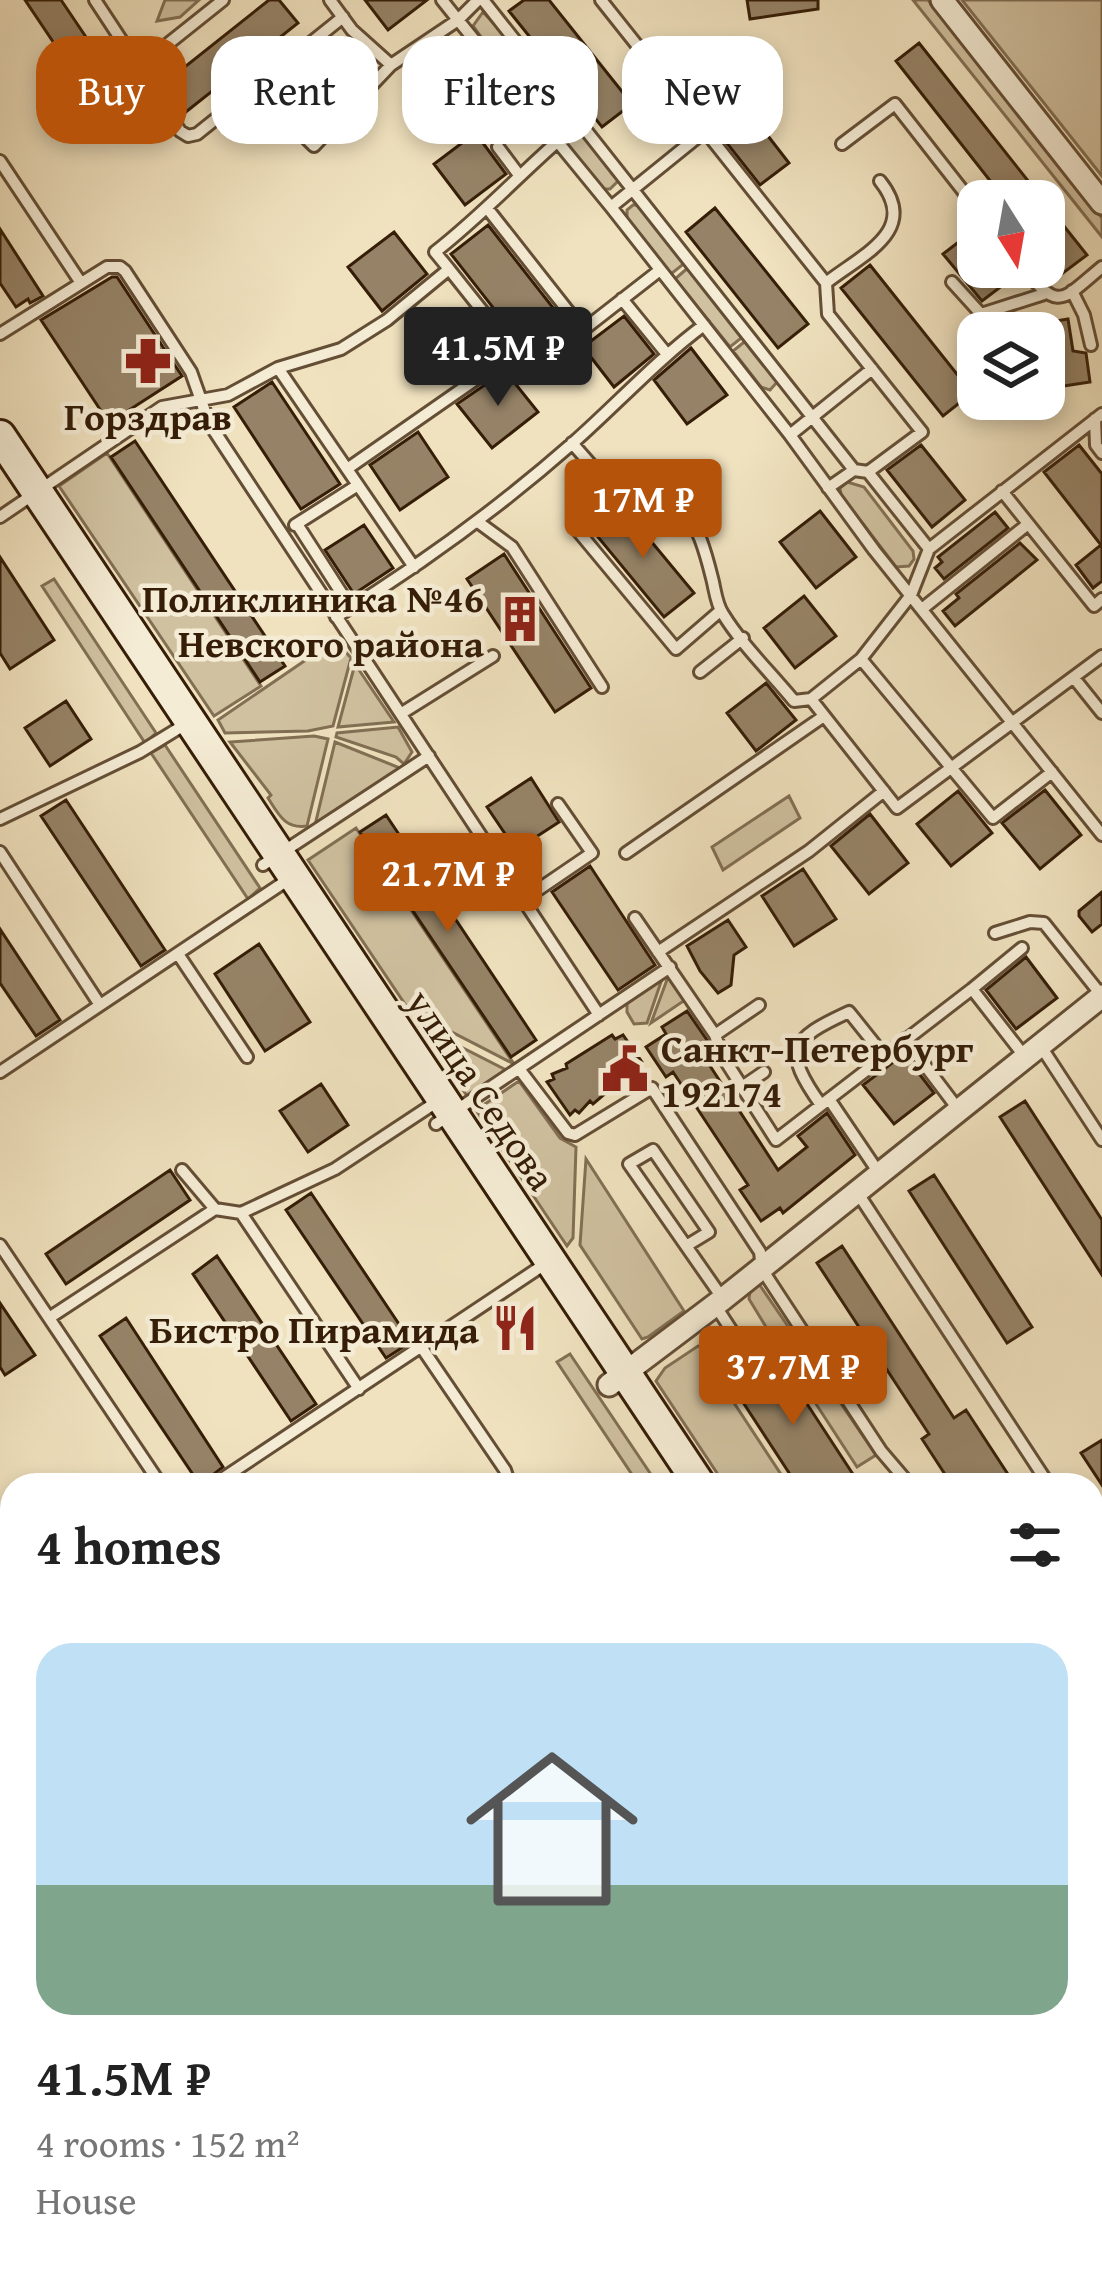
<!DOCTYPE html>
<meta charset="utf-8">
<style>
body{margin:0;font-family:"Gentium Book Plus",serif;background:#f2f2f2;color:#222;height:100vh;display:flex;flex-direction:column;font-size:45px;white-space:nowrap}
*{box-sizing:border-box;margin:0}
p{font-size:39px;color:#767676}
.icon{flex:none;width:66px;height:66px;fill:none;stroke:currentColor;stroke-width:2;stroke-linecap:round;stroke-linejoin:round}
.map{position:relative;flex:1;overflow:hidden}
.details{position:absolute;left:0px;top:1473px;width:1104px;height:804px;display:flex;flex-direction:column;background:#fff;border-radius:36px 36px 0 0;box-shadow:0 6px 18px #0003}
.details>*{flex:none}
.banner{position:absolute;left:36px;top:36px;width:1032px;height:108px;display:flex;gap:24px}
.needle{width:78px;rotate:169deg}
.fabs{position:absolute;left:957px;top:180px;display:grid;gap:24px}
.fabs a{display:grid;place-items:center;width:108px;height:108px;border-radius:24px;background:#fff;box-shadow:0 6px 18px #0003;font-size:60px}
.price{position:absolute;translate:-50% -102px;padding:0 27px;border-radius:12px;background:#b45309;color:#fff;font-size:39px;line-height:78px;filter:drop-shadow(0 3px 6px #0008)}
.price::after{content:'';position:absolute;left:50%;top:72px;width:36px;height:27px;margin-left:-18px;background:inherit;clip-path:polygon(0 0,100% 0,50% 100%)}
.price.on{background:#222;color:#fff}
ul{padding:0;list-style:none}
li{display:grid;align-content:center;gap:24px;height:636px;padding:0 36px}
li span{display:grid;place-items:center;height:372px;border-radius:36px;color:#555}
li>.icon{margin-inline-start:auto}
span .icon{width:216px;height:216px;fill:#fffc;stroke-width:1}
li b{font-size:51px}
h2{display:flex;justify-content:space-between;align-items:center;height:144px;padding:0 36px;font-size:51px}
.tag{padding:0 42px;border-radius:36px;background:#fff;box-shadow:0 6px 18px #0003;font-size:42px;line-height:108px}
.tag.on{background:#b45309;color:#fff}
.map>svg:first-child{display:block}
.green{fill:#d0c1a0;stroke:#826f54;stroke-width:3}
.building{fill:#968367;stroke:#351d07;stroke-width:3}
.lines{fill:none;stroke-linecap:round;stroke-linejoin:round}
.lane-casing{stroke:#644e35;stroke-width:16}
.street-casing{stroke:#644e35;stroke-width:27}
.secondary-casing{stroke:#351d07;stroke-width:36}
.lane{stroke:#f5ecd5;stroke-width:10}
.street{stroke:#f5ecd5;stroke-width:21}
.secondary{stroke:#f5ecd5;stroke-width:30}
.labels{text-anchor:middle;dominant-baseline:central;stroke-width:9;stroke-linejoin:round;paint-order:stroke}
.poi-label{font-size:39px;font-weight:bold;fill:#351d07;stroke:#f5ecd5;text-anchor:end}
.street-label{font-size:39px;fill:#351d07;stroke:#f5ecd5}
</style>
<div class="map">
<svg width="1102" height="2277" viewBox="0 0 1102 2277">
<rect width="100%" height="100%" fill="#f0e2bf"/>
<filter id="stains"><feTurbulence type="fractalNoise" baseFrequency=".00167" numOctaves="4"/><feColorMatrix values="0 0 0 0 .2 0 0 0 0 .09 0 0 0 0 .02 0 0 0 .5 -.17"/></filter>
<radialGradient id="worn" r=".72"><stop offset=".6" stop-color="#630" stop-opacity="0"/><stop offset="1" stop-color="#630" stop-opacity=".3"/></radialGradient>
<!-- green -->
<path class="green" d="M 165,0 L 199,0 L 180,17 L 157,21 Z
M 913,0 L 928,0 L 1102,218 L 1102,237 Z
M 962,0 L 1102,0 L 1102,176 Z
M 483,12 L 511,42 L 495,56 L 473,26 Z
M 514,45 L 540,79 L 524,92 L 498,59 Z
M 543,82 L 568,114 L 552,126 L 527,94 Z
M 571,117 L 619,180 L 610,189 L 603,189 L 555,130 Z
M 633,205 L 641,205 L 686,262 L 671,274 L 627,218 L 627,210 Z
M 690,266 L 745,335 L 730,347 L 675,279 Z
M 748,339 L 779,380 L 770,390 L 761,387 L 733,351 Z
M 107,453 L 261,686 L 214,716 L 59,486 Z
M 847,482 L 864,487 L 913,551 L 914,559 L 909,566 L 896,567 L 841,495 L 840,488 Z
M 54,579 L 156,733 L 145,743 L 42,586 Z
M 335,640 L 351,658 L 333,726 L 308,731 L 225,733 L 218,720 Z
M 355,664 L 394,722 L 338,727 Z
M 398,727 L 412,752 L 404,764 L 396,757 L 336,737 L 337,733 Z
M 314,736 L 328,739 L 307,826 C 285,829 279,815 268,798 L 271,795 L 230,742 Z
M 335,742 L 400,768 L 315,825 Z
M 165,745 L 260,888 L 248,899 L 151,753 Z
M 789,796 L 800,818 L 723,870 L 712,847 Z
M 356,828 L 514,1064 L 409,1010 L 308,860 Z
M 668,977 L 685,1000 L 651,1023 Z
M 662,979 L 647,1023 L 634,1024 L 627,1012 L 627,1003 Z
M 420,1026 L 506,1070 L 467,1096 Z
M 519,1081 L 560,1138 L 576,1147 L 573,1238 L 567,1246 L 476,1110 Z
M 586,1159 L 684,1311 L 648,1337 L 642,1339 L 580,1245 Z
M 759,1284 L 876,1455 L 857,1467 L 779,1347 L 785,1343 L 777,1331 L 771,1335 L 749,1299 L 750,1291 Z
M 698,1346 L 713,1350 L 728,1373 L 719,1380 L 788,1485 L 725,1485 L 656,1381 L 665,1368 Z
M 570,1354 L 658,1485 L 639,1485 L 557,1362 Z
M 1102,1748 L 1102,1896 L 1092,1881 L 1092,1758 Z
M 378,2265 L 791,2265 L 773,2277 L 360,2277 Z"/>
<!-- building -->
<path class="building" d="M 25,0 L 61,0 L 144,123 L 119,140 Z
M 269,0 L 279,0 L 298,23 L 182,115 L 162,85 Z
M 365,0 L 427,0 L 388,30 Z
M 524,0 L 549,0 L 632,104 L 602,127 L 509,11 Z
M 747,0 L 818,0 L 818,9 L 750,19 Z
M 695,42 L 789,163 L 760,185 L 665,65 Z
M 919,43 L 1044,201 L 1006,201 L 896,61 Z
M 458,53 L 495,101 L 468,123 L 506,174 L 465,205 L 434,164 L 462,143 L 417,85 L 434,72 L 427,63 L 438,54 L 445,62 Z
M 1044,201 L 1087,255 L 1063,273 L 1044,249 Z
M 715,208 L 808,324 L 778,348 L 686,232 Z
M 488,225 L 565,323 L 528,352 L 451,254 Z
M 978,227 L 978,267 L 1001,267 L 1011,279 L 982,301 L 943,254 Z
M 0,229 L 43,296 L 30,303 L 28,299 L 16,307 L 0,283 Z
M 394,232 L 427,274 L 382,311 L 348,267 Z
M 870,265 L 972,393 L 943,416 L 841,288 Z
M 112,277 L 117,277 L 182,376 L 109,423 L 41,320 Z
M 624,316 L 654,354 L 614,387 L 583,347 Z
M 1068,319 L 1073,351 L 1086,353 L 1090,382 L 1044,389 L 1044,323 Z
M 691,348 L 727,395 L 687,424 L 654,380 Z
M 505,371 L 538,412 L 492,448 L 457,404 Z
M 272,382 L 340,484 L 301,509 L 234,407 Z
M 418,432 L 448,477 L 400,510 L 370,465 Z
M 135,441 L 285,666 L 260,682 L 111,457 Z
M 921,445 L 965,500 L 932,527 L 887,470 Z
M 1079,445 L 1102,474 L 1102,581 L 1093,588 L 1076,565 L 1101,545 L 1044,472 Z
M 621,505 L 694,593 L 664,617 L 593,531 Z
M 820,511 L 856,557 L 816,588 L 780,542 Z
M 995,512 L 1008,528 L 944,579 L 935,568 L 942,562 L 938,557 Z
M 364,525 L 393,568 L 354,594 L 325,550 Z
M 1020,543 L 1037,560 L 955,626 L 943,611 L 959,598 L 956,594 Z
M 504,554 L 591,688 L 555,712 L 467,579 Z
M 0,557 L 54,640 L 10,669 L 0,653 Z
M 804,596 L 836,636 L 795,668 L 764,628 Z
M 766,683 L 796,720 L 756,751 L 727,713 Z
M 66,701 L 91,739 L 50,766 L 25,728 Z
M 531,778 L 559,822 L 516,850 L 487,807 Z
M 1045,790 L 1081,835 L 1040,869 L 1002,823 Z
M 958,791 L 992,833 L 951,866 L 917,824 Z
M 66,800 L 165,950 L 141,966 L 41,816 Z
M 870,814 L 908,863 L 869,894 L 831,846 Z
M 386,815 L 536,1040 L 511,1057 L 360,832 Z
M 590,866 L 655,965 L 618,990 L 552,892 Z
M 803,869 L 836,919 L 794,946 L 762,896 Z
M 1102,892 L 1102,924 L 1092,932 L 1079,916 L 1079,911 Z
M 728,920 L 746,947 L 734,955 L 731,985 L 718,993 L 700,971 L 687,946 Z
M 0,929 L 60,1020 L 36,1036 L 0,983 Z
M 259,944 L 310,1022 L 265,1051 L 215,974 Z
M 1026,957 L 1057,998 L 1016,1029 L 986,990 Z
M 687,1011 L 707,1040 L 697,1046 L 778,1170 L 807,1147 L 798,1136 L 827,1113 L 855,1155 L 783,1213 L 780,1208 L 761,1221 L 740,1190 L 748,1185 L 673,1072 L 666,1077 L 646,1047 L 666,1034 L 662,1027 Z
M 612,1035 L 615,1039 L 623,1035 L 642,1062 L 623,1082 L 621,1080 L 593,1104 L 590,1101 L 579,1113 L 575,1110 L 570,1115 L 547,1082 L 554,1079 L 552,1074 L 567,1068 L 566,1064 Z
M 904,1054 L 934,1093 L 894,1124 L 863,1085 Z
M 321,1084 L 348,1125 L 308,1152 L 280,1111 Z
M 1025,1101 L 1102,1220 L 1102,1275 L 1000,1117 Z
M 170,1170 L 190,1200 L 66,1284 L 46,1254 Z
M 934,1175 L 1032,1327 L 1007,1343 L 909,1191 Z
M 311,1193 L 411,1342 L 386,1358 L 286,1210 Z
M 842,1246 L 954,1418 L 966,1410 L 1015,1485 L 952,1485 L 922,1439 L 929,1434 L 817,1263 Z
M 217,1256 L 316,1404 L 291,1421 L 193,1274 Z
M 0,1303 L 35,1355 L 5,1375 L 0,1367 Z
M 126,1318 L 223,1467 L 200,1485 L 100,1336 Z
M 777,1358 L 860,1485 L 797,1485 L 733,1387 Z
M 1102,1440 L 1102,1485 L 1081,1453 Z"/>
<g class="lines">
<defs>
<path id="lane" d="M 95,0 L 139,67 L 223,0
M 330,0 L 352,30 L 391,65
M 442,0 L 458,20 L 478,0
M 483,0 L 854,470
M 601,0 L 826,283 L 828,314 L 922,432 L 868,472 L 854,470 L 828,488
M 139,67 L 180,131 L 188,136 L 197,134 L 343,17
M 297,129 L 314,146 L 391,65 L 458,20 L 611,207 L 790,435 L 874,550 L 1102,835
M 842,144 L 895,104 L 978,210
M 498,147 L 519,175
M 0,161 L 81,283
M 611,207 L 705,131
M 487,208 L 583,330
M 1023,267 C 1059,313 1062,300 1102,267
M 952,282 L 981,314 L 1044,294
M 826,283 C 863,254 920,231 880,181
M 1072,291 L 1084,315 L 1091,345
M 622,299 L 666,353
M 0,334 L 107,267 L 120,267 L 125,271 L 191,372 L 209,423 L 599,1015
M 515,352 L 526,365 L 583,330 L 660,270
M 278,368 L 414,567
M 1095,419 L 1096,445 L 1102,453
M 790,435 L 872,369
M 572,443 L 614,491 C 684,487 697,518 712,578 C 715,589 716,604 723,614 C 742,645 771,673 794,701 L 811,699 L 861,659 L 911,595 L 929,549 L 1102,414
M 347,469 L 515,352 L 449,269
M 868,472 L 929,549
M 614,491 L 611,503 L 578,531 L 676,649 L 720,611
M 1002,491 L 1094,606 L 1102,599
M 0,517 L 162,407 L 228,395 L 278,368 L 341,349 L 387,320 L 449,269 L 435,252 C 479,218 516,178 558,141
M 478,522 L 512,547 L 602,687
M 297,524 L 351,608
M 295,525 L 358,485
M 922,609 L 1028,524
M 336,617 C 421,565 500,507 574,442 C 618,403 657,360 704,325
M 861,659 L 993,818 L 1052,772
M 700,672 L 743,638
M 1074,678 L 1102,713
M 811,699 L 897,808 L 1102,656
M 402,713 L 493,656
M 0,819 L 140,752 L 189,722
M 0,852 L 100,1005
M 626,853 L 824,716
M 263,865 L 429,756
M 523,900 L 592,853 L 558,804
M 635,918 L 715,1035 L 723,1057 L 776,1140 L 829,1099
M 995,933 L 1030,922 L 1044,923 L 1102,996
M 658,952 L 809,851 L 884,791
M 178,954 L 247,1057
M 972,989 L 1022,948
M 715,1035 L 759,1005
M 905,1039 L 958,1109
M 1040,1045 L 1102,1140
M 520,1070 L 568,1133 L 575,1135 L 652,1088 L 760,1252 L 762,1269 L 769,1280 L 881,1451 L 910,1485
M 0,1072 L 292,877
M 742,1087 L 764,1072
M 821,1105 C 782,1050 790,1039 849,1012 L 885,1057
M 436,1124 L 670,967
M 182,1170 L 215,1209
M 879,1173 L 829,1099 L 972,989 L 1025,1057
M 857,1192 L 1049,1485
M 241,1213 L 359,1389
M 0,1245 L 161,1485
M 686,1246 L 709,1232 L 653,1150 L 629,1164 L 723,1299
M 715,1305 L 752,1362
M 49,1318 L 215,1209 L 241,1213 L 335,1169 L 438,1101
M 422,1348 L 505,1470 L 510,1485
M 213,1485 L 545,1264
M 1092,1548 L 1102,1563
M 0,2139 L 12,2131
M 0,2202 L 12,2219
M 1092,2252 L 1102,2262
M 0,2260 L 12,2250
M 998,2265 L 1007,2277
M 977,2277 L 995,2265"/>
<path id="street" d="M 942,0 L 1102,203
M 609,1385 L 723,1299 L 1102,996"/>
<path id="secondary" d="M 0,436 L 700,1485
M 1092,1738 L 1102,1729
M 1092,1910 L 1102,1925
M 1092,2068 L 1102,2083
M 1092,2116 L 1102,2129
M 335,2277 L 353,2265
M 807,2277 L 825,2265"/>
</defs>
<!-- lane casing -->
<use href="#lane" class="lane-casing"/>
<!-- street casing -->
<use href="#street" class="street-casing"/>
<!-- secondary casing -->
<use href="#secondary" class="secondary-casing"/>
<!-- lane -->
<use href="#lane" class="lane"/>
<!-- street -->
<use href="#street" class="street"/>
<!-- secondary -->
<use href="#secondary" class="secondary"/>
</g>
<!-- icons -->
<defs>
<symbol id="pharmacy-bare" viewBox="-9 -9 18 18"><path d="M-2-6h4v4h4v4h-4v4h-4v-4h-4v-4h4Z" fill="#8f2418" stroke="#f5ecd5" stroke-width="2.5" paint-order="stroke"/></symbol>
<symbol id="building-bare" viewBox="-9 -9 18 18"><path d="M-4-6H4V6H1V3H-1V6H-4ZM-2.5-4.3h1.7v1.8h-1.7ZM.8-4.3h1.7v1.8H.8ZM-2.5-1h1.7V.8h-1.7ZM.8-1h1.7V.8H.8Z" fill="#8f2418" stroke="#f5ecd5" stroke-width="2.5" paint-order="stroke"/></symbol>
<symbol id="civic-bare" viewBox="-9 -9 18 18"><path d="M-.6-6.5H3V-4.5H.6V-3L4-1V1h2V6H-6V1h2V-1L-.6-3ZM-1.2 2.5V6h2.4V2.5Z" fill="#8f2418" stroke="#f5ecd5" stroke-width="2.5" paint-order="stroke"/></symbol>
<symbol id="restaurant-bare" viewBox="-9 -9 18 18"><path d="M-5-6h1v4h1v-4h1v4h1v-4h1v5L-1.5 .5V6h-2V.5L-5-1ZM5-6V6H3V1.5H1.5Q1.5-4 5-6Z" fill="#8f2418" stroke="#f5ecd5" stroke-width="2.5" paint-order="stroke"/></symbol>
</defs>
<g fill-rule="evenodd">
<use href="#pharmacy-bare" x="115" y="328" width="66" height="66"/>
<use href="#building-bare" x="487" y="586" width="66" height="66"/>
<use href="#civic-bare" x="592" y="1036" width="66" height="66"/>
<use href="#restaurant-bare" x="482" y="1295" width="66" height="66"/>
</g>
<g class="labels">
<!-- poi labels -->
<g class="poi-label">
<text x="148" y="415" text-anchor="middle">Горздрав</text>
<text x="484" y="597">Поликлиника №46<tspan x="484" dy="45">Невского района</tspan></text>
<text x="661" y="1047" text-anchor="start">Санкт-Петербург<tspan x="661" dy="45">192174</tspan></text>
<text x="479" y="1328">Бистро Пирамида</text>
</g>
<!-- street labels -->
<g class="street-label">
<text transform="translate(482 1089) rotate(56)">улица Седова</text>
</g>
</g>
<rect width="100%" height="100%" filter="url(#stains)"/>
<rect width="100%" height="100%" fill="url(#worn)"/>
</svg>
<div class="fabs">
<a><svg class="needle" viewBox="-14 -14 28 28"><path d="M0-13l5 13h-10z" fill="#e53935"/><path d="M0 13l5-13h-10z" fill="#767676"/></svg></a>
<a><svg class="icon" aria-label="layers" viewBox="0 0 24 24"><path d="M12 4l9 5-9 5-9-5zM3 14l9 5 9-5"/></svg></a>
</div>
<b class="price on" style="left:498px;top:409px">41.5M ₽</b>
<b class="price" style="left:643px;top:561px">17M ₽</b>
<b class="price" style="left:448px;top:935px">21.7M ₽</b>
<b class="price" style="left:793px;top:1428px">37.7M ₽</b>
<div class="banner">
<a class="tag on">Buy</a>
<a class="tag">Rent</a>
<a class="tag">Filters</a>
<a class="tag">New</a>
</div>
<section class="details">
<h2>4 homes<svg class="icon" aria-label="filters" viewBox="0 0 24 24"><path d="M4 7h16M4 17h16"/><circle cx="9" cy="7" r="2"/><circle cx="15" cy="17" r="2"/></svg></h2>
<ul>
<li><span style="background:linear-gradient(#bfe0f5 65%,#7fa58c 0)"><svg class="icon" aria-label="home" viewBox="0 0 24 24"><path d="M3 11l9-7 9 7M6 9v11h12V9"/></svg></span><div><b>41.5M ₽</b><p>4 rooms · 152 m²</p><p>House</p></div></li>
</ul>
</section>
</div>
